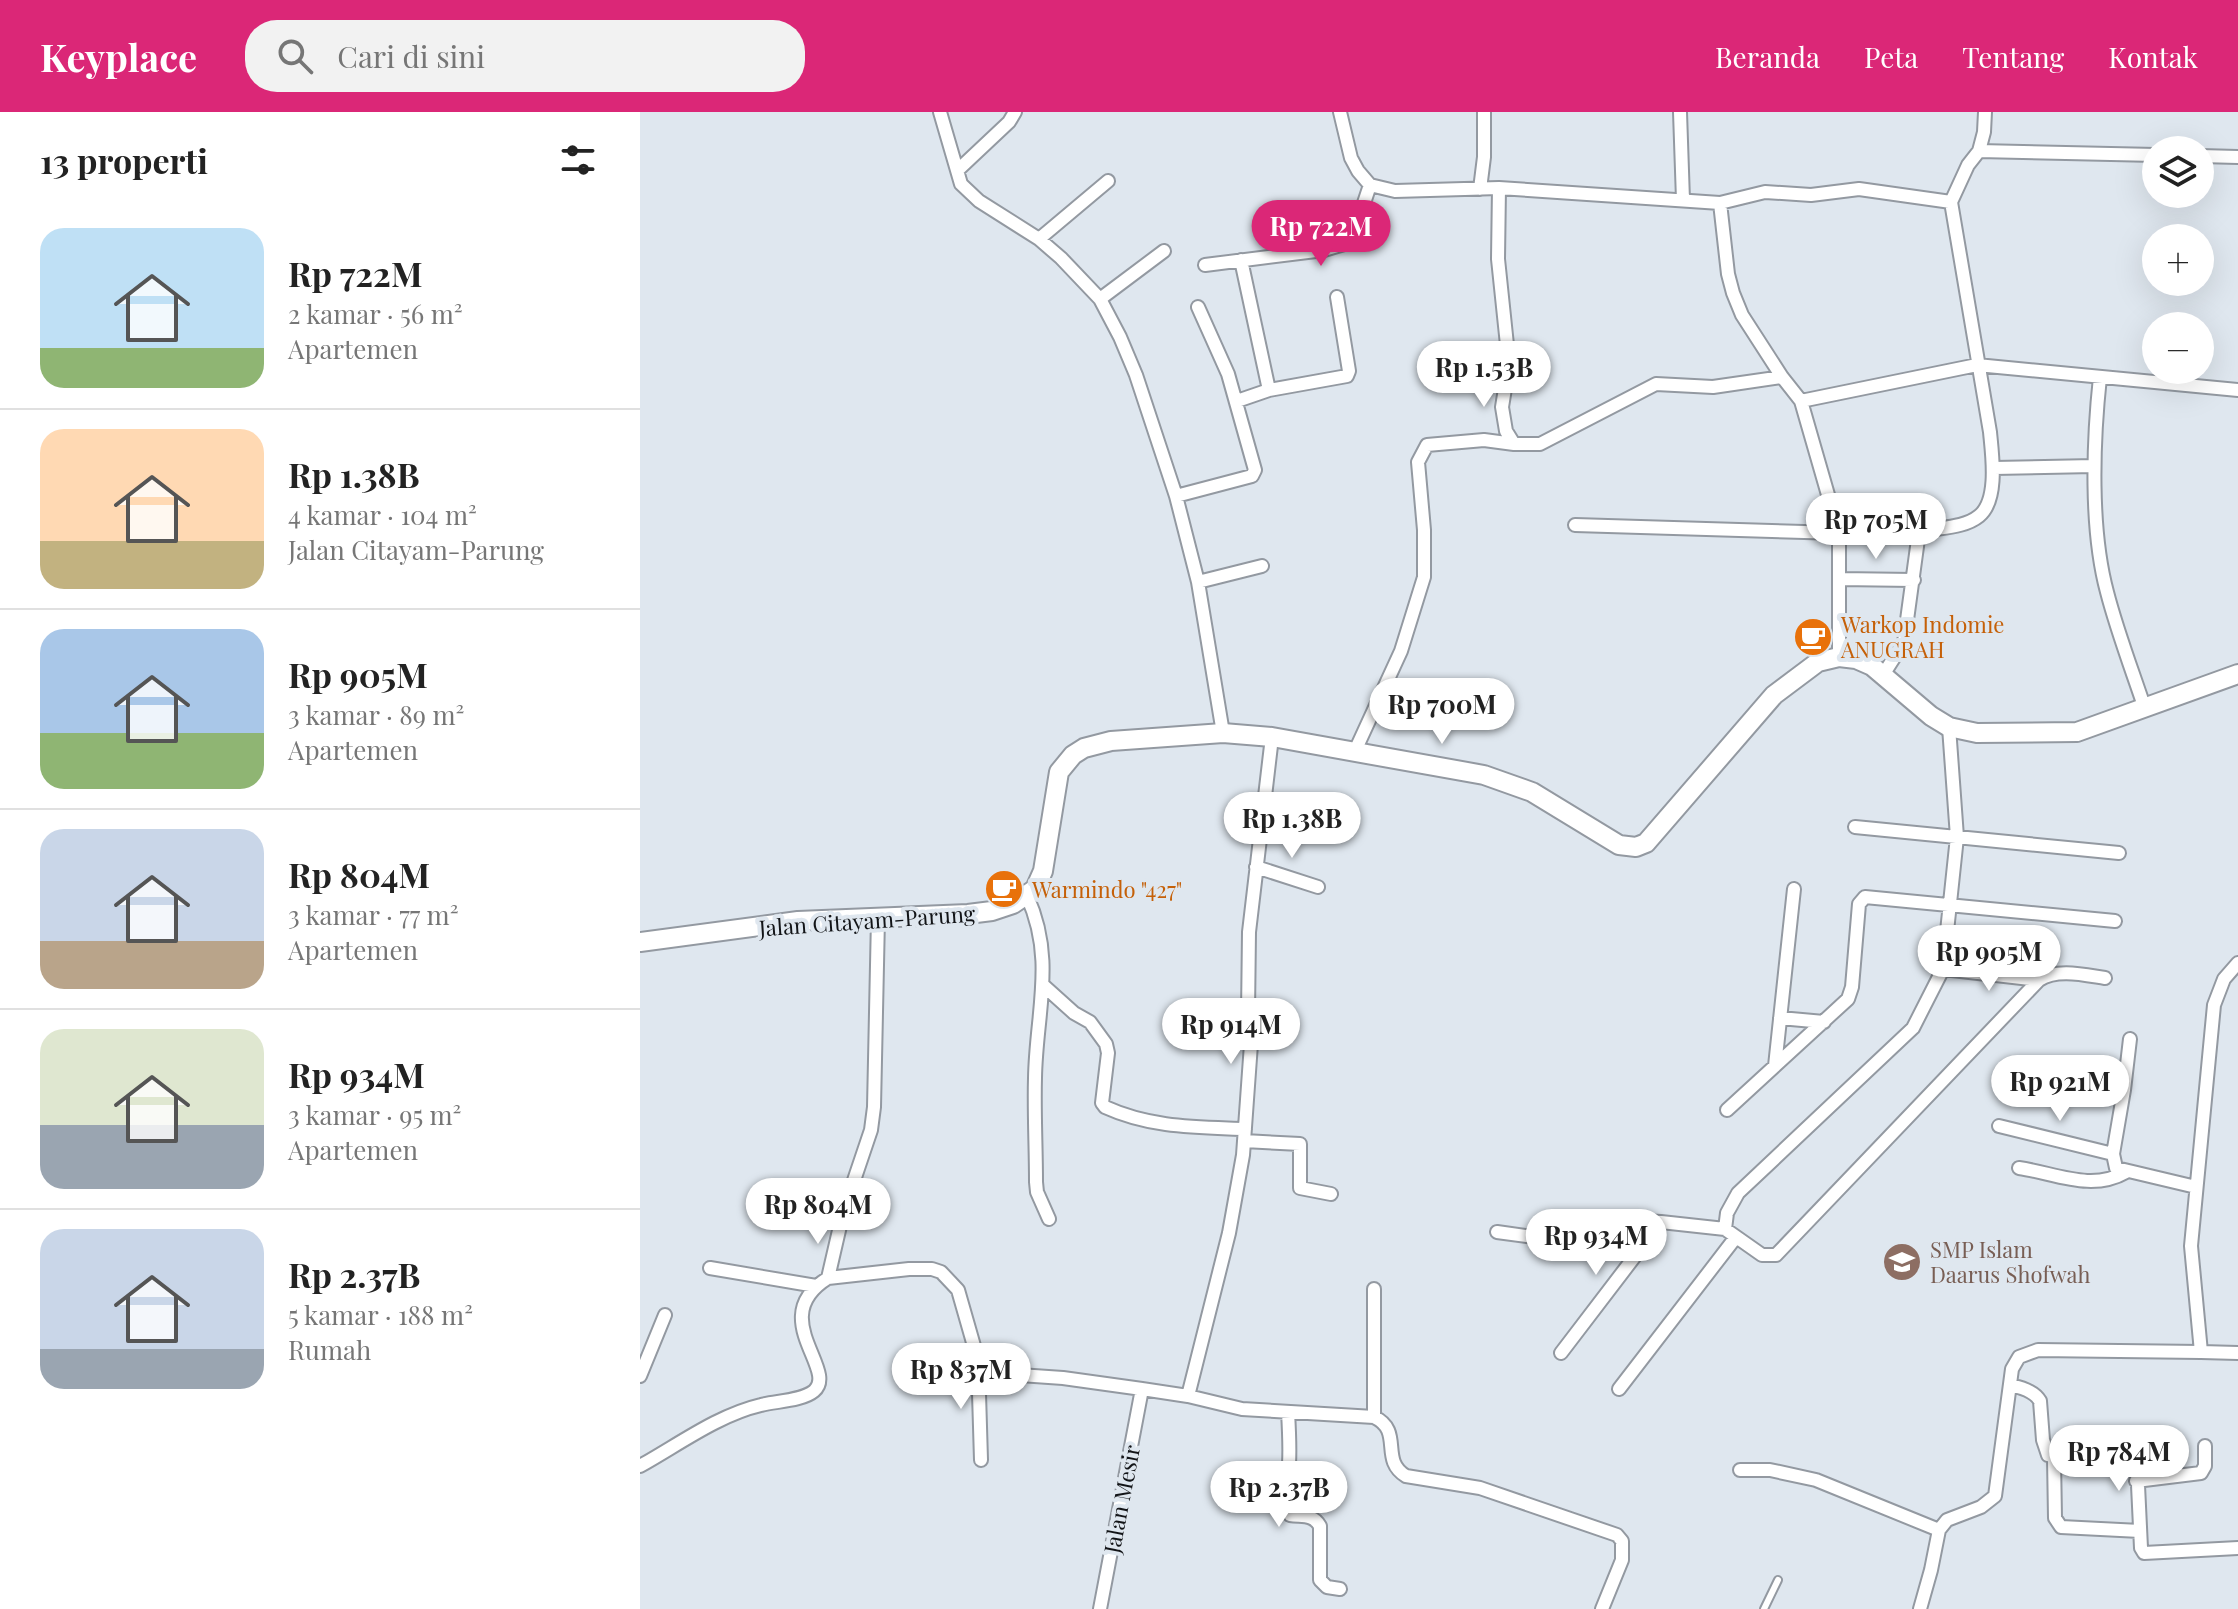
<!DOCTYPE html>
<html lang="id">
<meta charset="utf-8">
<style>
body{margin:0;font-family:"Playfair Display",serif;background:#f2f2f2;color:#222;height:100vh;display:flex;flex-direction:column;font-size:30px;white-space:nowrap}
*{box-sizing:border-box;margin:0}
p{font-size:26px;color:#767676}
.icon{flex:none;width:44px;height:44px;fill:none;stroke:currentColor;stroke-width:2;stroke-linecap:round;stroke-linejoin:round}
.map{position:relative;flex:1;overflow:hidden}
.details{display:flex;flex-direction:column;background:#fff;width:640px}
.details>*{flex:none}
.controls{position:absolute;left:1502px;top:24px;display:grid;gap:16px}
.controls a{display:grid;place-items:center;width:72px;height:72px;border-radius:50%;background:#fff;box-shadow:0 8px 32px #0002;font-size:40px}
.price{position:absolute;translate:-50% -68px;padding:0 18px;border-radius:28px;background:#fff;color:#222;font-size:26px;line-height:52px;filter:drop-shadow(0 2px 4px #0008)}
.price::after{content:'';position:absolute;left:50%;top:48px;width:24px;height:18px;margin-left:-12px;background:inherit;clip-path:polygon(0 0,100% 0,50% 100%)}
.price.selected{background:#db2777;color:#fff}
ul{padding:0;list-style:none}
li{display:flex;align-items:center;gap:24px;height:200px;padding:0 40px}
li+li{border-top:2px solid #e0e0e0}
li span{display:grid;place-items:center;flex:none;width:224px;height:160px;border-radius:24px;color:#555}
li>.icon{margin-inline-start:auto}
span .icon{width:96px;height:96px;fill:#fffc;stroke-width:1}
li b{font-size:34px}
h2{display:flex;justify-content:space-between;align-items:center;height:96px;padding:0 40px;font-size:34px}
header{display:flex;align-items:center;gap:48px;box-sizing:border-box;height:112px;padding:0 40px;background:#db2777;color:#fff}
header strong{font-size:38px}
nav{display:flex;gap:44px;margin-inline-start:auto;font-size:28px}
.search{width:560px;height:72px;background:#f2f2f2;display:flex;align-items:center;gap:20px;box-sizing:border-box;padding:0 28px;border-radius:32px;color:#767676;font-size:30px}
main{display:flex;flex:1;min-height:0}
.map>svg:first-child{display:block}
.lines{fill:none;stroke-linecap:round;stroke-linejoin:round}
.lane-casing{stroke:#9399a1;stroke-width:10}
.street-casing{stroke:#9399a1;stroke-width:16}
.secondary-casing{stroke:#9399a1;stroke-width:22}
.lane{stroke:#fff;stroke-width:6}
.street{stroke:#fff;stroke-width:12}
.secondary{stroke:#fff;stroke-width:18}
.labels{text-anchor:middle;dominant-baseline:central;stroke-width:8;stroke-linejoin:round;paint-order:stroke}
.food-label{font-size:22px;fill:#c56008;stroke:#dfe7ef;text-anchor:start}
.street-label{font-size:22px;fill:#121417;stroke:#dfe7ef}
.education-label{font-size:22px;fill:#785e54;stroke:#dfe7ef;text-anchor:start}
</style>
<header>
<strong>Keyplace</strong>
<div class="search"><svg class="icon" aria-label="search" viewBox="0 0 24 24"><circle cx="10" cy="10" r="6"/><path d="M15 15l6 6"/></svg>Cari di sini</div>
<nav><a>Beranda</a><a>Peta</a><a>Tentang</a><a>Kontak</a></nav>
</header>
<main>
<section class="details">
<h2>13 properti<svg class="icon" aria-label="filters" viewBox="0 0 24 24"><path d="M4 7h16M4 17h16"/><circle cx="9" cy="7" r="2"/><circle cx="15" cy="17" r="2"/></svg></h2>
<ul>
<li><span style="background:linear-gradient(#bfe0f5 75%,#8fb573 0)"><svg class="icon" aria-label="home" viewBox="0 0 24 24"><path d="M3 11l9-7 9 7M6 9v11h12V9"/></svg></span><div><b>Rp 722M</b><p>2 kamar · 56 m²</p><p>Apartemen</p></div></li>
<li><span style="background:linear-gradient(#ffd9b3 70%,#c2b280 0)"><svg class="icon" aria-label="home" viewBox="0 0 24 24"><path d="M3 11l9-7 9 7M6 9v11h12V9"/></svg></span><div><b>Rp 1.38B</b><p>4 kamar · 104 m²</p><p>Jalan Citayam-Parung</p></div></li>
<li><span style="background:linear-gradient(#a9c7e8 65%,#8fb573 0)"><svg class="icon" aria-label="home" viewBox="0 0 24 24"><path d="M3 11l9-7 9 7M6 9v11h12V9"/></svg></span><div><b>Rp 905M</b><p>3 kamar · 89 m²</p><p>Apartemen</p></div></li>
<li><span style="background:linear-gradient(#c9d6e8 70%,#b9a48a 0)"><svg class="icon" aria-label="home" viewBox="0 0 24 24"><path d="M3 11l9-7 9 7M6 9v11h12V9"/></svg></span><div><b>Rp 804M</b><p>3 kamar · 77 m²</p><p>Apartemen</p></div></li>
<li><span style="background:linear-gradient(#dfe7d0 60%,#9aa5b1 0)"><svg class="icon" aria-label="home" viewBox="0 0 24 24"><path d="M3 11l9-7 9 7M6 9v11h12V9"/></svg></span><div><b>Rp 934M</b><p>3 kamar · 95 m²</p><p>Apartemen</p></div></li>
<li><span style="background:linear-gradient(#c9d6e8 75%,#9aa5b1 0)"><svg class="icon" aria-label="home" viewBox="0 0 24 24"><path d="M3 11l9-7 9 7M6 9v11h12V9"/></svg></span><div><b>Rp 2.37B</b><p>5 kamar · 188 m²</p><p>Rumah</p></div></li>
</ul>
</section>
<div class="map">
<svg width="1598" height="1497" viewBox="0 0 1598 1497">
<rect width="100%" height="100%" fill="#dfe7ef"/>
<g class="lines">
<defs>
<path id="lane" d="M 1124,1497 L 1138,1468"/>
<path id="street" d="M 300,0 L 321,72 L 339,89 L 399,127 L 421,146 L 460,187 L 480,225 L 496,263 L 536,384 L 558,470 L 583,621
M 700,0 L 711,46 L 718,59 L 730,73 L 755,79 L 859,76 L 1080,91 L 1125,80 L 1171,83 L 1219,77 L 1311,90
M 1040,0 L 1043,88
M 1339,39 L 1516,43
M 1560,44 L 1598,45
M 318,58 L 369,10 L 375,0
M 859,76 L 858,147 L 869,252 L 862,295 L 866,319 L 874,332
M 840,77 L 844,45 L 844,0
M 1080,91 L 1088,162 L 1093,181 L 1102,203 L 1142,265 L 1161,289 L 1199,421 L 1199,545
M 399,127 L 468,69
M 601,148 L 629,278
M 565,153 L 684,138 L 711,130 L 730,73
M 460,187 L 524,139
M 801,264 L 845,254 L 869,252
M 1460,265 C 1453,330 1450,417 1467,480 C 1477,519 1492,558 1505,597
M 597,289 L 629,278 L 707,264 L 709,259 L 697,185
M 1161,289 L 1337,253 L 1598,278
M 1354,356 L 1454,354
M 536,384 L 612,364 L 615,358 L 588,262 L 558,195
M 935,413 L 1199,421
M 1199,467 L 1274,468
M 558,470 L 622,454
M 1243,563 L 1264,530 L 1279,420 C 1297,415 1323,417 1339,404 C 1359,388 1352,342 1350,320 L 1311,90 L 1328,53 L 1339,39 L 1344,20 L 1345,0
M 715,639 L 761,539 L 784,465 L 784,418 L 778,350 L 787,333 L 844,328 L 874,332 L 900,332 L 1016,272 L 1073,275 L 1142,265
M 1215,715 L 1479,741
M 616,755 L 678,775
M 387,784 C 416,847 396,901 395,966 C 394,1000 396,1035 396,1070 L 397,1080 L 409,1107
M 1598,851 L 1584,867 L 1574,893 L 1551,1134 L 1561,1240 L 1598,1241
M 1303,857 L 1399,868
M 404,874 L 434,901 L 450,910 L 466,932 L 468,941 L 462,991 L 465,995 C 511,1016 556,1015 605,1017
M 1140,906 L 1184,910
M 1490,927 L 1484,978 L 1473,1042 L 1476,1056 L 1556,1075
M 1135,954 L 1154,777
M 1408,961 L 1484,978
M 1087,998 L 1208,887 L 1212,875 L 1219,792 L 1225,785 L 1475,809
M 1359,1014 L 1473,1042
M 604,1029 L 660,1032 L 660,1076 L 691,1082
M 1379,1056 C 1415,1061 1451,1080 1486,1060
M 1085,1117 L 1087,1101 L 1098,1081 L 1273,916 L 1303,857 L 1317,725 L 1309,615
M 857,1120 L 915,1128 L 965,1107 L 1021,1110 L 1085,1117 L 1122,1143 L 1136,1143 L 1399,868 C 1417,856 1445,863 1465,866
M 70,1156 L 176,1174
M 188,1166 L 269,1157 L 292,1157 L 301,1160 L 318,1178 L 338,1248 L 344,1255 L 365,1262 L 423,1266 L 502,1277 L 548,1284 L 602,1297 L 734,1305 C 764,1319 739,1348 766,1364 L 840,1376 L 977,1423 L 982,1429 L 982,1448 L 962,1497
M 921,1241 L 1021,1110
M 338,1248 L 341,1348
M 0,1264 L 25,1203
M 1370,1274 C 1380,1274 1395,1280 1400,1289 L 1403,1328 L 1408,1343 L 1423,1346 L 1485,1339 L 1493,1340 L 1497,1352 L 1501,1436 L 1504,1441 L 1598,1436
M 979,1277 L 1096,1125
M 548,1284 L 589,1121 L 603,1043 L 611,932 L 608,901 L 609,820 L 632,625
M 648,1300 C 649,1317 650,1335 649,1352 C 648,1369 642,1387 650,1403 C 663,1405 673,1402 680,1414 L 680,1468 L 687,1475 L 700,1477
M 734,1305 L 734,1177
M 1414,1346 L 1415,1406 L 1421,1415 L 1500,1419
M 0,1354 C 38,1333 78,1303 121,1293 C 136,1289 162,1289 174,1279 C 199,1258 125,1205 188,1166 L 203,1101 L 231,1018 L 234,995 L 238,806
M 1100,1358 L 1130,1358 L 1176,1368 L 1299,1418
M 1496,1369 L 1561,1361 L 1565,1354 L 1565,1334
M 460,1497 L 502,1277
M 1280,1497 L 1291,1458 L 1299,1418 L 1307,1408 L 1341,1395 L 1355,1384 L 1372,1257 L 1379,1245 L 1398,1238 L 1561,1240"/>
<path id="secondary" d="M 0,830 L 158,809 L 328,802 L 352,799 L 373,792 L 395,777 L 403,759 L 419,660 L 433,643 L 444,636 L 471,629 L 583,621 L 632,625 L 844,663 L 892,680 L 979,733 L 996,735 L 1006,731 L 1134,583 L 1178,550 L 1199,545 L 1216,547 L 1232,554 L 1291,604 L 1309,615 L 1337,621 L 1437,620 L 1598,562"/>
</defs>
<!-- lane casing -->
<use href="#lane" class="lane-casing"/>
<!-- street casing -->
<use href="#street" class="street-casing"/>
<!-- secondary casing -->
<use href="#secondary" class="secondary-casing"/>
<!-- lane -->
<use href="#lane" class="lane"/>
<!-- street -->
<use href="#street" class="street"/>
<!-- secondary -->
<use href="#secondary" class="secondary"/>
</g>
<!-- icons -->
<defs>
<symbol id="cafe-disc" viewBox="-11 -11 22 22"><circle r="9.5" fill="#e8710a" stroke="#dfe7ef"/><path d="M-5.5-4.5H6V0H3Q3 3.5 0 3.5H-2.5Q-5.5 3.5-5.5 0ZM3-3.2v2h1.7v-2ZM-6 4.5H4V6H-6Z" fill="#fff"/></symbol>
<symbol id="school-disc" viewBox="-11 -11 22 22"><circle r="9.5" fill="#8d6e63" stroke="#dfe7ef"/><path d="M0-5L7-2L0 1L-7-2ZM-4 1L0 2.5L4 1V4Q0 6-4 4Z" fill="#fff"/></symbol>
</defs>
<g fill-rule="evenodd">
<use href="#cafe-disc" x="1151" y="503" width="44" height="44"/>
<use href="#cafe-disc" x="342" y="755" width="44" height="44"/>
<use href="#school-disc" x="1240" y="1128" width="44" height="44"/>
</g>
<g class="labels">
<!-- food labels -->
<g class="food-label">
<text x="1201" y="512">Warkop Indomie<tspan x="1201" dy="25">ANUGRAH</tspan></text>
<text x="392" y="777">Warmindo "427"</text>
</g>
<!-- street labels -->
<g class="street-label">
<text transform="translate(227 808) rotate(-4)">Jalan Citayam-Parung</text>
<text transform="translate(481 1387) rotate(-79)">Jalan Mesir</text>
</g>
<!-- education labels -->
<g class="education-label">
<text x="1290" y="1137">SMP Islam<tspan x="1290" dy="25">Daarus Shofwah</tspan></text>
</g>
</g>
</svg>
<div class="controls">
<a><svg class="icon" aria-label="layers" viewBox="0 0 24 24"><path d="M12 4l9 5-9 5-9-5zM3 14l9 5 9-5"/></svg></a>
<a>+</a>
<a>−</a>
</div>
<b class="price selected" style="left:681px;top:156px">Rp 722M</b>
<b class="price" style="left:844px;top:297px">Rp 1.53B</b>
<b class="price" style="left:1236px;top:449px">Rp 705M</b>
<b class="price" style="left:802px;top:634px">Rp 700M</b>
<b class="price" style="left:652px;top:748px">Rp 1.38B</b>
<b class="price" style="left:1349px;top:881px">Rp 905M</b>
<b class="price" style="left:591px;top:954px">Rp 914M</b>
<b class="price" style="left:1420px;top:1011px">Rp 921M</b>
<b class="price" style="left:178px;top:1134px">Rp 804M</b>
<b class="price" style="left:956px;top:1165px">Rp 934M</b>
<b class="price" style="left:321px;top:1299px">Rp 837M</b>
<b class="price" style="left:1479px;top:1381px">Rp 784M</b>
<b class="price" style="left:639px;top:1417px">Rp 2.37B</b>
</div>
</main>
